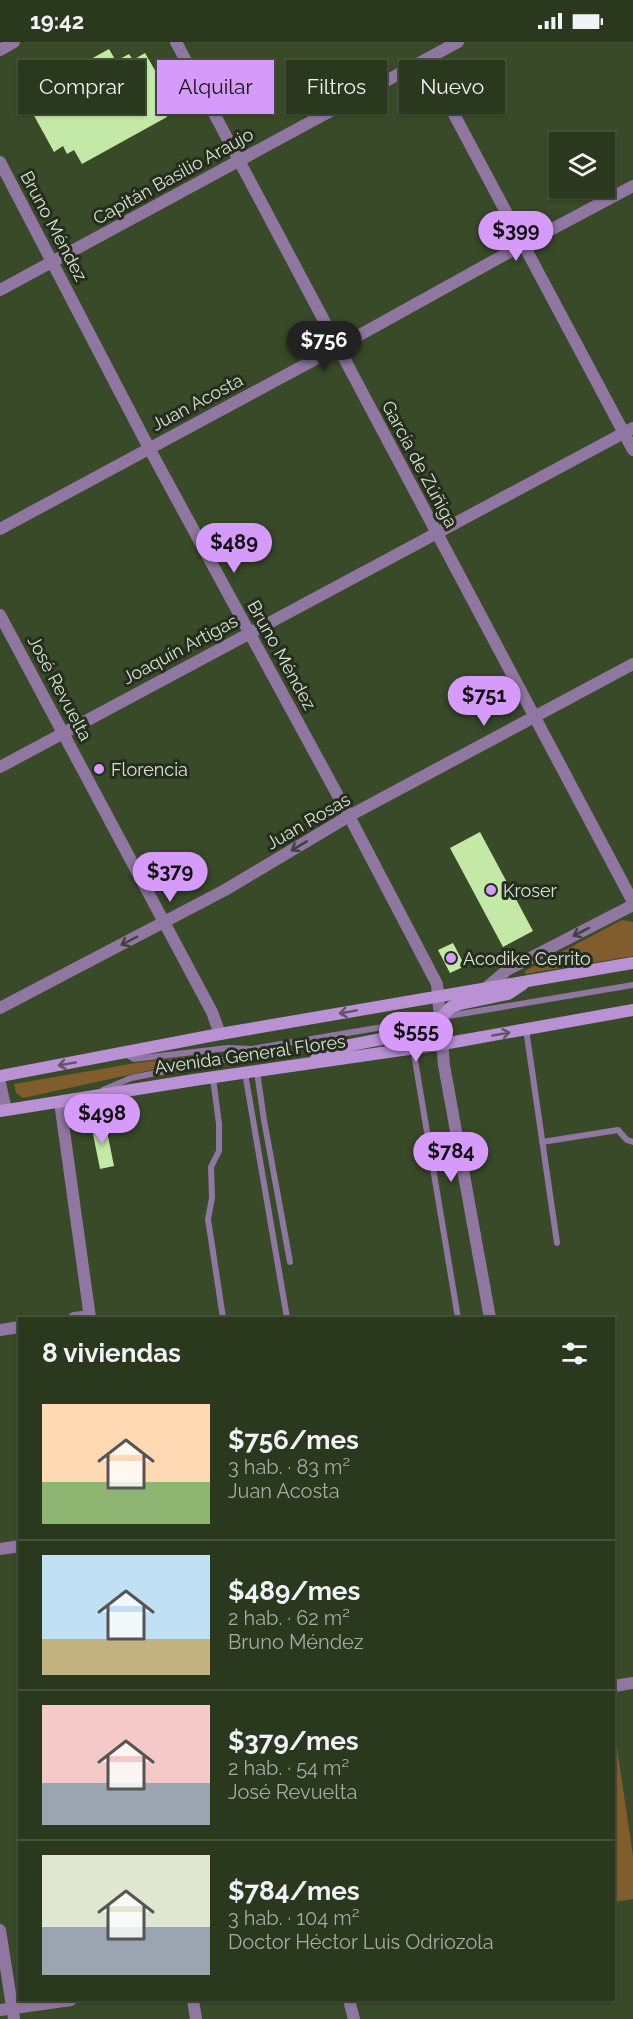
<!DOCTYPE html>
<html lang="es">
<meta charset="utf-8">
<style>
body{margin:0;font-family:Raleway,sans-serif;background:#323f27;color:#f1f3f6;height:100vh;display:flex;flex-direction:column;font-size:22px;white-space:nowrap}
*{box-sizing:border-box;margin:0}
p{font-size:20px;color:#a5aca4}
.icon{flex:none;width:33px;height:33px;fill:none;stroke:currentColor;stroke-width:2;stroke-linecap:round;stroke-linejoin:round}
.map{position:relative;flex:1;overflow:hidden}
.panel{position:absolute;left:18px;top:1275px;width:597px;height:684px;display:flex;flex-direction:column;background:#2a381e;border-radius:0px;box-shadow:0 2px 4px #0004,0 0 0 2px #46523c}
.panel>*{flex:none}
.banner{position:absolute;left:18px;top:18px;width:597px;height:54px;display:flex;gap:12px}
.controls{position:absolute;left:549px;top:90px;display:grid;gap:12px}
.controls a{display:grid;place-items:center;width:66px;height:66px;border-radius:0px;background:#2a381e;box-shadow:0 2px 4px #0004,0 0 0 2px #46523c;font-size:30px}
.price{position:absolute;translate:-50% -51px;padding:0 14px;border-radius:21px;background:#d69bfa;color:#111;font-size:20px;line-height:39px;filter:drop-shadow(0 2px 3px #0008)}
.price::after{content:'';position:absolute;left:50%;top:36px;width:18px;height:14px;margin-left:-9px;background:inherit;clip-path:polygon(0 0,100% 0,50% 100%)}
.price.current{background:#222;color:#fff}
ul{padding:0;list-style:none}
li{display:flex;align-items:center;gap:18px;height:150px;padding:0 24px}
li+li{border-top:2px solid #46523c}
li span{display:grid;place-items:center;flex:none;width:168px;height:120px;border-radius:0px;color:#555}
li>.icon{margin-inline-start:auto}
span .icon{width:72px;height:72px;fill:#fffc;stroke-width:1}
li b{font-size:26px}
h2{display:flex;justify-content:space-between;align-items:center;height:72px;padding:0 24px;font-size:26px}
.tag{padding:0 21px;border-radius:0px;background:#2a381e;box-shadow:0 2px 4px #0004,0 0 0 2px #46523c;font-size:21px;line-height:54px}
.tag.current{background:#d69bfa;color:#111}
.status{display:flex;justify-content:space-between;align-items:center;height:42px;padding:0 30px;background:#2a381e;direction:ltr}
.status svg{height:16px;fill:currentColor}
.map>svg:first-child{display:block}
.green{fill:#815d2e}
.building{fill:#c4e8a6}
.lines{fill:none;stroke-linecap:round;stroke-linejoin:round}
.service{stroke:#9077a1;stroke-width:6}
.minor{stroke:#9077a1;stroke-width:12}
.secondary{stroke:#ba91d5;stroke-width:12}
.oneway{stroke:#40403f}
.oneway2{stroke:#615567}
.poi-dot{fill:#d69bfa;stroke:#252d1e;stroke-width:2}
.labels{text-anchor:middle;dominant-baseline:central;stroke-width:6;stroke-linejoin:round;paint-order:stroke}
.street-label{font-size:18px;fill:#d7e2ce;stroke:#252d1e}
.poi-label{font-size:18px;fill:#d7e2ce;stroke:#252d1e;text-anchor:start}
</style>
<div class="status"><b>19:42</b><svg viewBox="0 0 49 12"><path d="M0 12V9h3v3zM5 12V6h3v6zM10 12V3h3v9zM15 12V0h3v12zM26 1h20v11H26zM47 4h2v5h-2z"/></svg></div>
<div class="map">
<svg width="633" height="1977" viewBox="0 0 633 1977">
<rect width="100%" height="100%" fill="#384a28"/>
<!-- green -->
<path class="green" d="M 622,878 L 633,880 L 633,914 L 525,932 L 525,929 Z
M 210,1012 L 211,1015 L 23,1056 L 16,1051 L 14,1042 L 136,1021 Z
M 616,1699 L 633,1814 L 633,1857 L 614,1860 L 614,1700 Z"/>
<!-- building -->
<path class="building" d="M 109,7 L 116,19 L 129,12 L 133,18 L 145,11 L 168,51 L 157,57 L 167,75 L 82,122 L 74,108 L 67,112 L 63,104 L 54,110 L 32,70 L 43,64 L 38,55 L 48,50 L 44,43 Z
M 480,790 L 533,889 L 503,905 L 450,806 Z
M 453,901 L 465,924 L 450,931 L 438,908 Z
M 105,1079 L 114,1124 L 100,1127 L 91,1082 Z"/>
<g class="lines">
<!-- service -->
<path class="service" d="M 526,987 L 557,1201
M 413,1006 L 458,1276
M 125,1012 L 134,1017 L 228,1006 L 252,1007 L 633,943
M 257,1030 L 264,1078 L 290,1220
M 245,1031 L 287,1276
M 213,1036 L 219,1082 L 219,1109 L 211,1125 L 212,1156 L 208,1177 L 223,1276
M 103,1048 L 131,1036 L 232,1016 L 249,1009
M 542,1100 L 618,1088 L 627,1098 L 633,1100"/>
<!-- minor -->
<path class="minor" d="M 176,0 L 633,860
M 0,8 L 14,0
M 425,18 L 633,408
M 0,120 L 149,406 L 349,774 L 437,942 L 444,1023 L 490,1276
M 0,248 L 458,0
M 0,487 L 338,305 L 524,202 L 633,144
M 0,573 L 212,970 L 220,992
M 0,725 L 633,386
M 486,946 L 507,928 L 633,863
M 0,966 L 225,848 L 349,774 L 633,622
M 0,1041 L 6,1068
M 60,1060 L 90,1276
M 74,1276 L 90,1274
M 0,1288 L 20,1285
M 0,1507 L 20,1504
M 614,1644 L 633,1641
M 0,1888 L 14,1977
M 193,1958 L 196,1977
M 349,1958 L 354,1977
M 0,1968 L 71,1958"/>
<!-- secondary -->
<path class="secondary" d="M 316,1017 L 335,1006 L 387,996 L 428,986 L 436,981 L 451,965 L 460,962 L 508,952 L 523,942
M 0,1034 L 220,992 L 633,921
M 0,1069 L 194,1038 L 443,1002 L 633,968"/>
</g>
<!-- one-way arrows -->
<defs><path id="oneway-shaft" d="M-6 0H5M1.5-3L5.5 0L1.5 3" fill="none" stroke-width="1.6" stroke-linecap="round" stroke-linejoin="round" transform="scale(1.5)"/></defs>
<g class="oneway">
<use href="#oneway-shaft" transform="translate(299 804) rotate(149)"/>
<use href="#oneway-shaft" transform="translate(581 890) rotate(153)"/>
<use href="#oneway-shaft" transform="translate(129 899) rotate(152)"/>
</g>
<g class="oneway2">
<use href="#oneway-shaft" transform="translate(348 970) rotate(170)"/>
<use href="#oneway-shaft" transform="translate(501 992) rotate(-10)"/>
<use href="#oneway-shaft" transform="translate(67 1022) rotate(170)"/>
</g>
<!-- markers -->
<g class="poi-dot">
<circle cx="99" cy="727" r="6"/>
<circle cx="491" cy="848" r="6"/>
<circle cx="451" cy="916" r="6"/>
</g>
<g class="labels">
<!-- street labels -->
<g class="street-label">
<text transform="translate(173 134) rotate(-29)">Capitán Basilio Araujo</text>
<text transform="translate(54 184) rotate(62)">Bruno Méndez</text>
<text transform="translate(197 360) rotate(-28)">Juan Acosta</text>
<text transform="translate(420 422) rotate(62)">García de Zúñiga</text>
<text transform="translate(180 607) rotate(-28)">Joaquín Artigas</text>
<text transform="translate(282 613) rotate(61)">Bruno Méndez</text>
<text transform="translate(60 646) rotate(62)">José Revuelta</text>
<text transform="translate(308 779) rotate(-30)">Juan Rosas</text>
<text transform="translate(250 1012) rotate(-8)">Avenida General Flores</text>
</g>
<!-- poi labels -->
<g class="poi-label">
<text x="111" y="727">Florencia</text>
<text x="503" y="848">Kroser</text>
<text x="463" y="916">Acodike Cerrito</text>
</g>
</g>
</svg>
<div class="controls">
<a><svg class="icon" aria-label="layers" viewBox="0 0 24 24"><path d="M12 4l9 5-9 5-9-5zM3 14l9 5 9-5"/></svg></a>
</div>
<b class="price" style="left:516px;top:220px">$399</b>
<b class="price current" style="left:324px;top:330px">$756</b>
<b class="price" style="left:234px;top:532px">$489</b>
<b class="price" style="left:484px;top:685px">$751</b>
<b class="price" style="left:170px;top:861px">$379</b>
<b class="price" style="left:416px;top:1021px">$555</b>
<b class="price" style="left:102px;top:1103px">$498</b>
<b class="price" style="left:451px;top:1141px">$784</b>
<div class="banner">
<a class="tag">Comprar</a>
<a class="tag current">Alquilar</a>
<a class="tag">Filtros</a>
<a class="tag">Nuevo</a>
</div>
<section class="panel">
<h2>8 viviendas<svg class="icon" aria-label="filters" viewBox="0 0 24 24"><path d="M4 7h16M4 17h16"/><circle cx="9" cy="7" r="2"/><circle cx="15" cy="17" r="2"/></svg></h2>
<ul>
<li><span style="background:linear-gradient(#ffd9b3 65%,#8fb573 0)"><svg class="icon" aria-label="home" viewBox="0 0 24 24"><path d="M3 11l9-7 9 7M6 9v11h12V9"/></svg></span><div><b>$756/mes</b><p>3 hab. · 83 m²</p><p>Juan Acosta</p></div></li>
<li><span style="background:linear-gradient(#bfe0f5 70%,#c2b280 0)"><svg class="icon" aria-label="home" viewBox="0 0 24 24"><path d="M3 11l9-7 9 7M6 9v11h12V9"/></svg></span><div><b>$489/mes</b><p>2 hab. · 62 m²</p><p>Bruno Méndez</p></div></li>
<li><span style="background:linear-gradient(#f6c9c9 65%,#9aa5b1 0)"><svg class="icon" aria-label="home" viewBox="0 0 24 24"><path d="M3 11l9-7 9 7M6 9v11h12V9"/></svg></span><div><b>$379/mes</b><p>2 hab. · 54 m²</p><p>José Revuelta</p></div></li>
<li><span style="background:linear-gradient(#dfe7d0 60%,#9aa5b1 0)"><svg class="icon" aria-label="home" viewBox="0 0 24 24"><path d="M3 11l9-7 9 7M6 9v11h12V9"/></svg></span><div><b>$784/mes</b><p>3 hab. · 104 m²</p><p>Doctor Héctor Luis Odriozola</p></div></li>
</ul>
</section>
</div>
